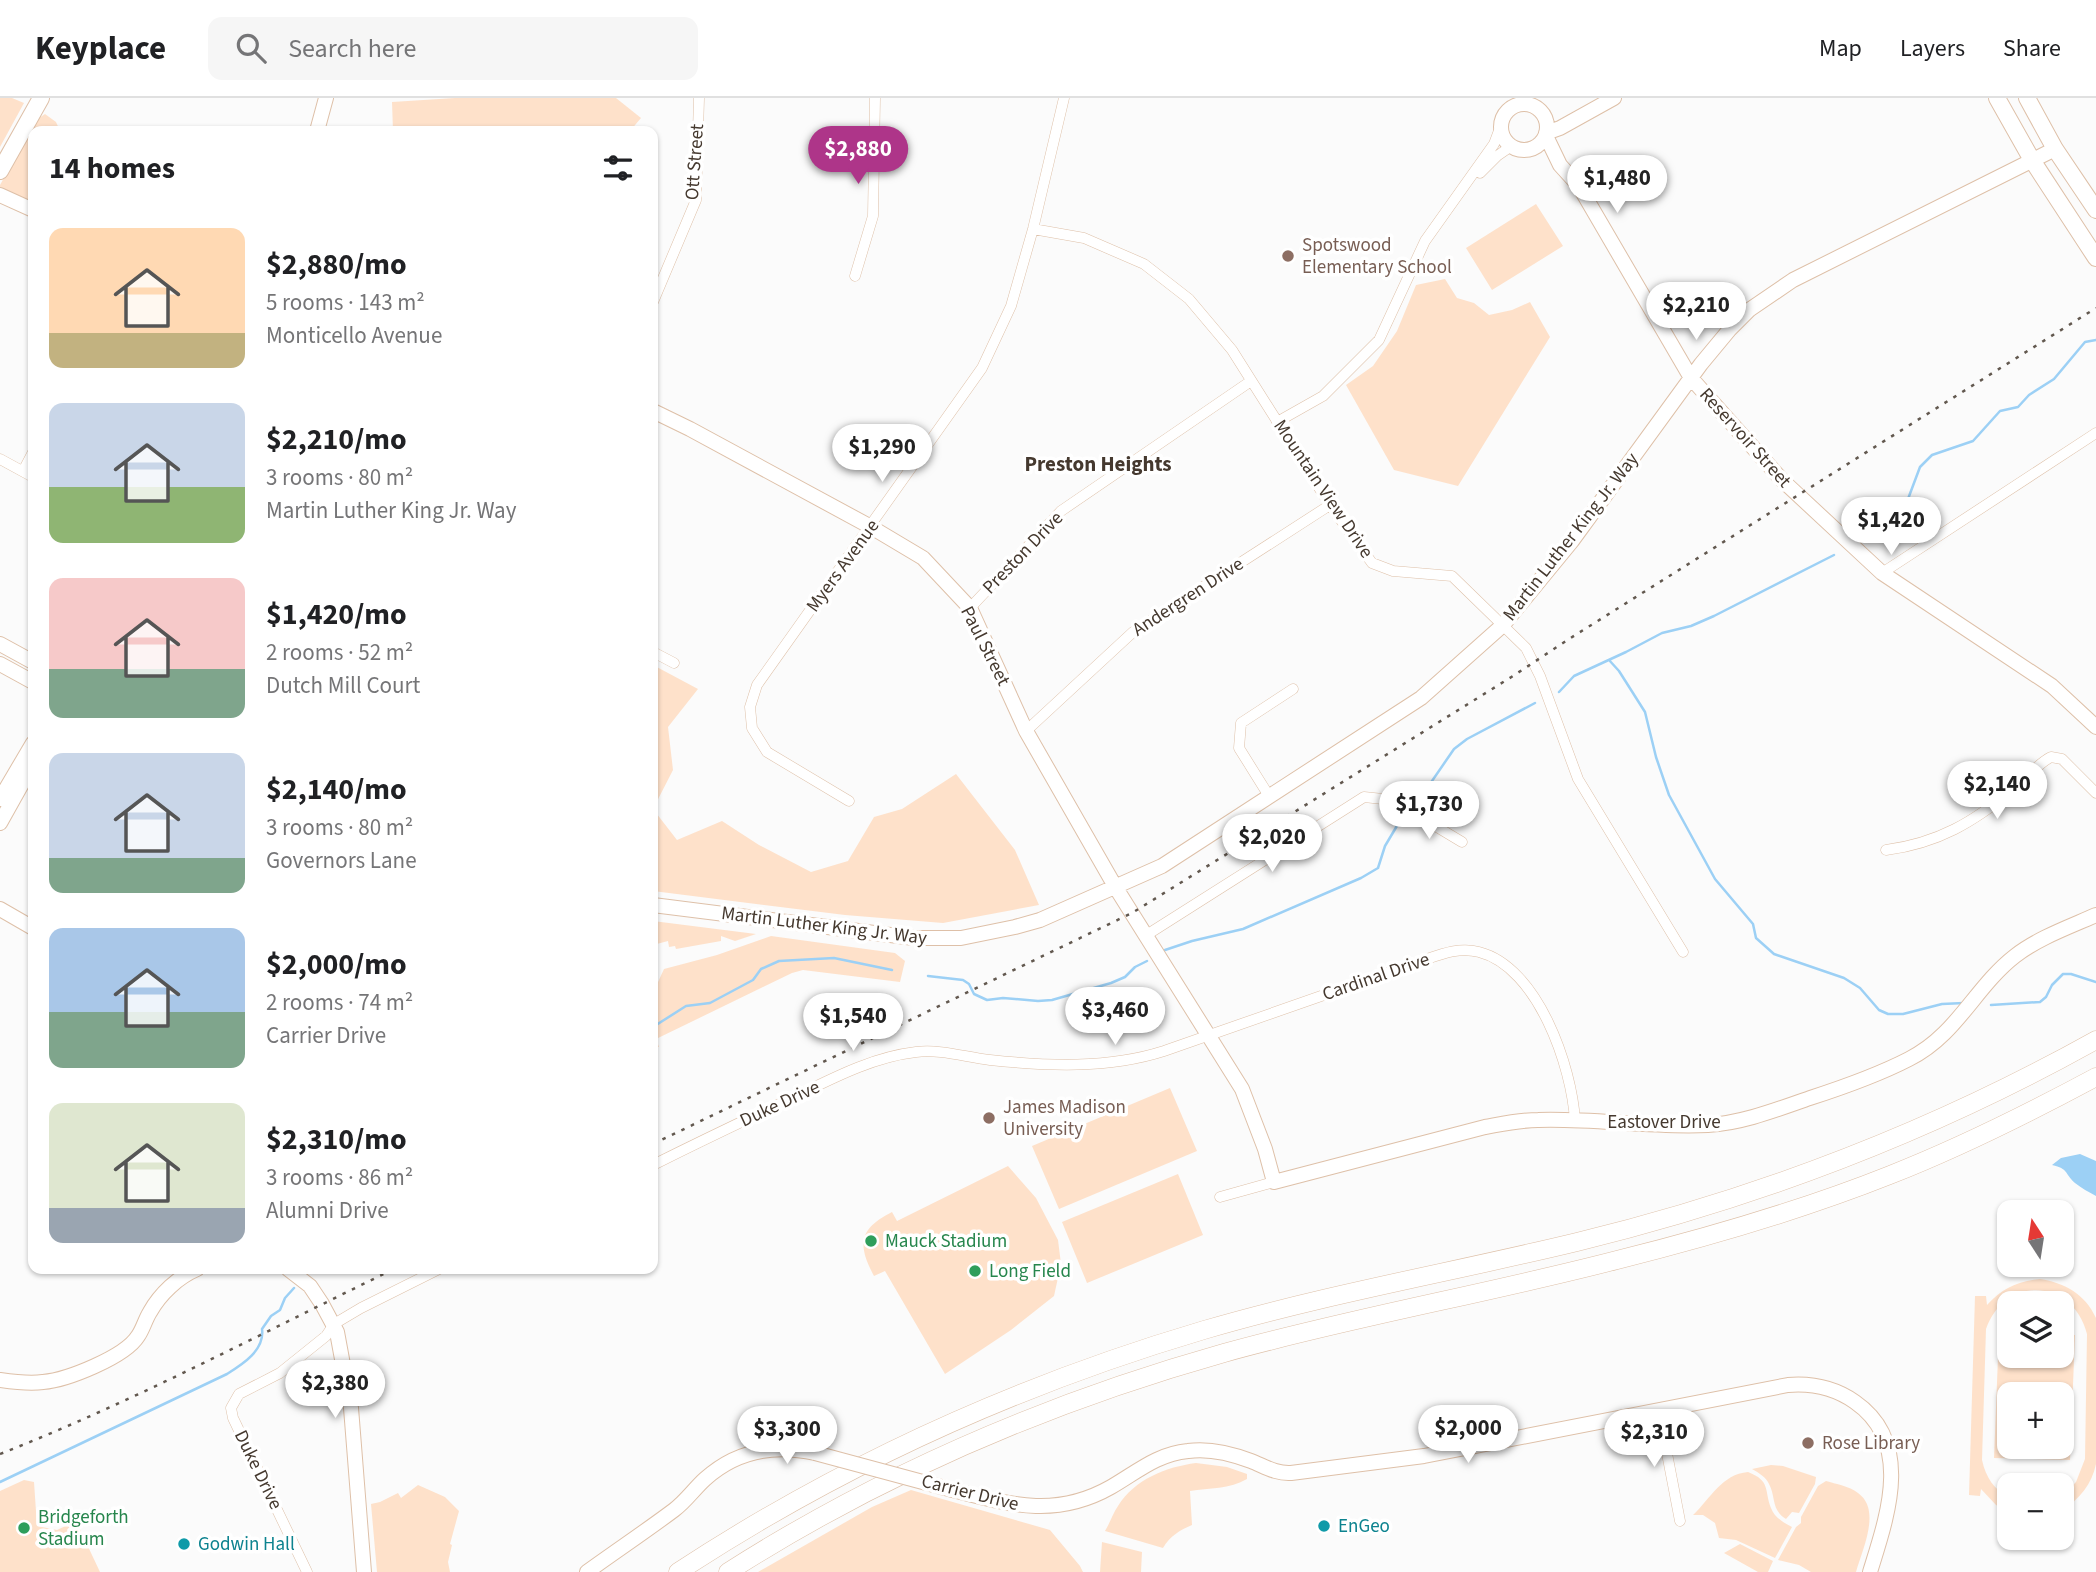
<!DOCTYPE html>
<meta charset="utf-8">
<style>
body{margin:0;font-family:"Source Sans 3",sans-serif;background:#f6f6f6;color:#202124;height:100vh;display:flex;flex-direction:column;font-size:26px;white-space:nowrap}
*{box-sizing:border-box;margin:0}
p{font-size:23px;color:#757577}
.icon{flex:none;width:38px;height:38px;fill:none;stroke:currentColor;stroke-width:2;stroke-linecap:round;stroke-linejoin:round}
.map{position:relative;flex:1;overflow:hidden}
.side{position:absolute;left:28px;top:28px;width:630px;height:1148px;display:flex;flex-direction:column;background:#fff;border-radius:14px;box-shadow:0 2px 5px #0004}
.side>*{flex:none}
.needle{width:46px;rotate:348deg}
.buttons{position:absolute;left:1997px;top:1102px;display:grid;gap:14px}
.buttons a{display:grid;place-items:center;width:77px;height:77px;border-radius:14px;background:#fff;box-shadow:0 2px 5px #0004;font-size:35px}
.price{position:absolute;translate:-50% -60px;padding:0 16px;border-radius:24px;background:#fff;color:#222;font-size:23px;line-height:46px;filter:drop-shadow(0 2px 4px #0008)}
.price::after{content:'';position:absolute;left:50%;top:42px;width:21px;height:16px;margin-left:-10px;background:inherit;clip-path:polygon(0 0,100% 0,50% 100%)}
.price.on{background:#ae3589;color:#fff}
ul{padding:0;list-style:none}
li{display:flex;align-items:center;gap:21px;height:175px;padding:0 21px}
li span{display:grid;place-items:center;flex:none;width:196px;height:140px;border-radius:14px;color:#555}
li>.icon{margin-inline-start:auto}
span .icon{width:84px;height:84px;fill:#fffc;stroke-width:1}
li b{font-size:30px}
h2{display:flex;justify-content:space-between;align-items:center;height:84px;padding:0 21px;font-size:30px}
header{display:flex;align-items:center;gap:42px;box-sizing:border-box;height:98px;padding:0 35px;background:#fff;border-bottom:2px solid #e0e0e0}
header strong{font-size:33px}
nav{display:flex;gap:38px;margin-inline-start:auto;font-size:24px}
.search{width:490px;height:63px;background:#f6f6f6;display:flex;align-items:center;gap:18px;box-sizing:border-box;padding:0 24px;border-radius:14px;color:#757577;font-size:26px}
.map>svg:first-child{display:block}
.green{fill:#fee1ca;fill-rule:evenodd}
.water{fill:#9cd0f5}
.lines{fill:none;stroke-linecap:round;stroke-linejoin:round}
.stream{stroke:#9cd0f5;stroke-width:2.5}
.street-casing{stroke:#dec0a8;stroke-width:11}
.secondary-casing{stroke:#dec0a8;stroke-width:16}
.primary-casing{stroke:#dec0a8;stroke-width:18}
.highway-casing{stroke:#dec0a8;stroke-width:19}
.street{stroke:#fff;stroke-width:10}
.secondary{stroke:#fff;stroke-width:14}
.primary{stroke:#fff;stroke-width:16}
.highway{stroke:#fff;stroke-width:18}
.rail{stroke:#62584f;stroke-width:2.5;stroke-dasharray:3.5 7;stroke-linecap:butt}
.secondary-bridge-casing{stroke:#dec0a8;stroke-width:16;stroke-linecap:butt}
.secondary-bridge{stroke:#fff;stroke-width:14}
.education-dot{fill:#8d6e63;stroke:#fff;stroke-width:2.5}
.leisure-dot{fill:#2e9e5b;stroke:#fff;stroke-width:2.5}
.culture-dot{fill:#0f9aa8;stroke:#fff;stroke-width:2.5}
.labels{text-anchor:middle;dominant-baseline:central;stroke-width:7;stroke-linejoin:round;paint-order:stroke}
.street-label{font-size:19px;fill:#45392f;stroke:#fff}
.education-label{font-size:19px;fill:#785e54;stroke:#fff;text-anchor:start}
.leisure-label{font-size:19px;fill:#27864d;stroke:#fff;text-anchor:start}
.culture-label{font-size:19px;fill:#0d838f;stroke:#fff;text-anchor:start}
.neighbourhood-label{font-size:21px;font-weight:bold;fill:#45392f;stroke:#fff}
</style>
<header>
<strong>Keyplace</strong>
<div class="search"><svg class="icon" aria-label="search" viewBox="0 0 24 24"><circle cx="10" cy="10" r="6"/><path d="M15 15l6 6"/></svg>Search here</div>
<nav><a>Map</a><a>Layers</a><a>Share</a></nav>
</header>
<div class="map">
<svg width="2096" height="1474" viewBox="0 0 2096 1474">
<rect width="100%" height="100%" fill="#fbfbfb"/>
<!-- green -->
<path class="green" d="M 0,0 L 12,0 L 24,5 L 0,49 Z
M 455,0 L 616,0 L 641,20 L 630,33 L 393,33 L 392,4 Z
M 45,16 L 56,24 L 60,33 L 33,33 L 33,106 L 0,92 L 0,87 L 36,22 Z
M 1536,106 L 1563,148 L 1492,192 L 1466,150 Z
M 1445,181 L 1457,200 L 1474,205 L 1489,217 L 1512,212 L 1530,204 L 1550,239 L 1458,388 L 1394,372 L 1346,287 L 1373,268 L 1397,233 L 1416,187 Z
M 653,567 L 698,591 L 668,629 L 673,672 L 653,711 L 677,742 L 722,723 L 759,747 L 811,774 L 848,763 L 874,719 L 902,711 L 956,676 L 1015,752 L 1039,807 L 943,825 L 845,817 L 653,793 Z
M 653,823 L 756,836 L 735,843 L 721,838 L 721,843 L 676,851 L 675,848 L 669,849 L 668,843 L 653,847 Z
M 771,838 L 895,855 L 905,863 L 900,884 L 803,872 L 792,875 L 656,941 L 659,949 L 653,949 L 653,895 L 664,871 L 717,857 Z
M 1170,990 L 1197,1053 L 1059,1111 L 1032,1048 Z
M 1008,1068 L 1036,1100 L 1058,1142 L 1061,1166 L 1054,1198 L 1011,1232 L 945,1276 L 885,1173 L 874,1178 C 857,1146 859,1131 892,1114 L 897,1123 Z
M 1178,1076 L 1203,1137 L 1087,1185 L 1062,1124 Z
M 2040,1181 C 2065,1185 2085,1196 2096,1220 L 2096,1366 C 2092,1386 2079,1402 2062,1412 L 2062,1398 L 2076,1384 L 2085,1361 L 2087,1236 C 2073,1180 2005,1177 1986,1231 L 1982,1362 C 1986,1380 1994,1391 2009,1400 L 2009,1414 L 1996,1407 L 1981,1391 L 1980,1398 L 1969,1397 L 1975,1198 L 1986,1198 L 1987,1207 C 2002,1190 2018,1183 2040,1181 Z
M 1999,1234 L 2009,1234 L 2009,1258 L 2062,1258 L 2062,1236 L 2075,1237 L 2070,1362 L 1994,1360 ZM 2009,1297 L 2062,1297 L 2062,1349 L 2009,1349 Z
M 1196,1365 L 1227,1369 L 1247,1376 L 1247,1381 C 1230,1391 1209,1390 1190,1393 L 1192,1427 C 1180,1432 1170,1438 1163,1450 L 1105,1433 C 1110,1425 1113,1415 1118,1408 C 1135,1381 1166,1369 1196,1365 Z
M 1771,1367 L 1783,1368 L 1816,1379 L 1815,1386 L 1799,1415 L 1792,1414 L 1786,1421 C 1771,1412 1776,1399 1769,1386 C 1766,1379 1759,1375 1752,1371 Z
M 1748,1374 C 1771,1383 1764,1392 1771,1410 C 1774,1419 1784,1425 1792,1429 L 1775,1460 L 1736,1442 L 1719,1440 L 1715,1425 L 1703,1417 L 1693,1417 C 1710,1401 1722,1376 1748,1374 Z
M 24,1382 L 34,1384 L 37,1428 L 57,1432 L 76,1423 L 100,1474 L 0,1474 L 0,1393 Z
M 1826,1383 C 1836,1386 1849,1388 1858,1395 C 1882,1412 1862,1452 1856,1474 L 1811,1474 L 1799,1467 L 1778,1462 L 1796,1429 L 1801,1425 L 1801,1419 L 1818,1388 Z
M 418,1387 L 445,1399 L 459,1413 L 450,1446 L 452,1447 L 448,1464 L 450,1474 L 377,1474 L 371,1406 L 380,1404 L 398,1395 L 401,1400 Z
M 911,1392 L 1050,1432 L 1080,1468 L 1083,1474 L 758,1474 L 872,1409 Z
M 1102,1444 L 1142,1454 L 1141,1474 L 1100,1474 Z
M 1740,1446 L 1773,1463 L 1768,1474 L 1758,1474 L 1724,1455 Z"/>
<!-- water -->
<path class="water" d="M 2080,1056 L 2096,1063 L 2096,1098 C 2089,1094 2081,1090 2075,1085 C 2064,1075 2069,1071 2052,1067 L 2061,1060 Z"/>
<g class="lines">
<!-- stream -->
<path class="stream" d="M 1863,438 L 1891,419 L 1908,401 L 1920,369 L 1932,357 L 1973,343 L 2000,313 L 2018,309 L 2029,297 L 2054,281 L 2085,244 L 2096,242
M 1609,562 L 1619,573 L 1645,614 L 1656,659 L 1669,697 L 1715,781 L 1753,826 L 1756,840 L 1774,856 L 1844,880 L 1860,890 L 1879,912 L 1888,916 L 1903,916 L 1942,906 L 1964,905
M 1559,594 L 1574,578 L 1626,554 L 1662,535 L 1691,528 L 1714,518 L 1834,457
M 1165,852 L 1192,843 L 1243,831 L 1361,780 L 1378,770 L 1385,748 L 1404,716 L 1421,699 L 1454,651 L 1467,641 L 1535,605
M 928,878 L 963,882 L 969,886 L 974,896 L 987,902 L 1003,900 L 1038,903 L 1052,902 L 1111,885 L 1125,879 L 1135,869 L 1147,863
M 1991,907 L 2040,904 L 2046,899 L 2052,887 L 2063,876 L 2071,876 L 2096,884
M 653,929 L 686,908 L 710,905 L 753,882 L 761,871 L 779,863 L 834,860 L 892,872
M 311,1174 L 314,1171
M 0,1384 L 227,1276 C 243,1266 265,1252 262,1231 L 271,1218 L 280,1212 L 285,1200 L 294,1190"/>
<defs>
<path id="street" d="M 1480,75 L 1497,58 L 1510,49
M 1033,131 L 1084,140 L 1144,166 L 1189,201 L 1232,252 L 1330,407 L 1372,465 L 1393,473 L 1452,478 L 1526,550 L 1540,578 L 1578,681 L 1683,854
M 855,178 L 873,118 L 875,0
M 653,204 L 696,102 L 699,0
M 1277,324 L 1323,298 L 1379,242 L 1425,143 L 1494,46 L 1500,30
M 0,361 L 33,379
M 23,373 L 33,354
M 1882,475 L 2096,335
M 970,510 L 1061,413 L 1251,283
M 653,554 L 674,565
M 1026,633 L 1133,534 L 1330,407
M 1269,698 L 1239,650 L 1241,625 L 1293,591
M 849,703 L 767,654 L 752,630 L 750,609 L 757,587 L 982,270 L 1011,208 L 1033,131 L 1064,0
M 1886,752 C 1939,745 1973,724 2014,691 C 2026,681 2037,666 2051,659 L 2062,661 L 2096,695
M 1145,838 L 1364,699 L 1392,702 L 1462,744
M 653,1067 C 699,1044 745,1022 792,1000 C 831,981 872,959 916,954 C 940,951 965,959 990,962 C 1047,968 1108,971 1164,953 L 1427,861 C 1444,855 1461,849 1479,854 C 1538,869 1572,969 1575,1023
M 1220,1099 L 1274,1084
M 1659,1314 L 1680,1423
M 307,1474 L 233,1320 L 231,1310 L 239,1296 L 280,1275 L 326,1238 L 334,1226 L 361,1210 L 439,1171"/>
<path id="secondary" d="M1501 29a23 23 0 1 1 46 0a23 23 0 1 1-46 0Z
M 317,33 L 326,0
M 1546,35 L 1560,30 L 1614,0
M 1546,38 L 1560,67 L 1579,88 L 1691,280 L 1782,382 L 1882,475 L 2052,588 L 2096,629
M 0,97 L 33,112
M 653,313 L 690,331 L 871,429 L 923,460 L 970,510 L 1026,633 L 1116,790 L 1242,991 L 1265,1051 L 1274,1084 L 1485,1029 C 1502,1026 1520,1022 1538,1022 C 1594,1020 1651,1030 1708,1027 C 1743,1025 1778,1011 1810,1000 C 1844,989 1878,977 1909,961 C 1957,937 1975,889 2015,858 C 2038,840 2069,829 2096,817
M 0,546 L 33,564
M 0,566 L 33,584
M 0,701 L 33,645
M 0,725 L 33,666
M 653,807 L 914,840 L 961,840 L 1015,829 L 1040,822 L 1162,768 L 1421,600 L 1503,527 L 1572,443 L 1701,266 L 1730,231 L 1749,212 L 1793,182 L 2055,51
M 0,811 L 33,830
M 288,1171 L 310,1188 L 322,1206 L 337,1234 L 351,1310 L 364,1474
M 0,1282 C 14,1284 29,1286 43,1284 C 67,1282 125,1259 138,1238 C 143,1231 145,1222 150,1214 C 160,1196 178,1179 197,1171
M 945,1390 C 1005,1405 1053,1422 1111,1389 C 1137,1374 1157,1356 1188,1353 C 1209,1350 1230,1355 1251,1363 C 1264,1368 1276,1376 1291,1375 L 1424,1358 L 1788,1287 C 1812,1285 1835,1290 1855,1304 C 1914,1345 1887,1419 1870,1474
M 587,1474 C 616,1453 646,1433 674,1412 C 686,1403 694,1391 705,1381 C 736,1353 774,1346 815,1355"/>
<path id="primary" d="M 1997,0 L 2032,62 L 2096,160
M 2027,0 L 2055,51 L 2096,112
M 0,73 L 41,0"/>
<path id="highway" d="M 678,1474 C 841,1367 1018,1287 1204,1232 C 1327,1196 1453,1174 1577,1144 C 1758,1100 1933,1033 2096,942
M 728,1474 C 880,1377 1050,1304 1224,1255 C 1353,1219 1486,1196 1617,1162 C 1709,1139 1802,1112 1890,1077 C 1961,1049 2029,1015 2096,979"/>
</defs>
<!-- street casing -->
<use href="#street" class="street-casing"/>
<!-- secondary casing -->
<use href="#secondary" class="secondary-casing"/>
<!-- primary casing -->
<use href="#primary" class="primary-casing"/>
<!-- highway casing -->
<use href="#highway" class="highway-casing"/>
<!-- street -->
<use href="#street" class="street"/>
<!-- secondary -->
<use href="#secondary" class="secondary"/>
<!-- primary -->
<use href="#primary" class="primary"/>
<!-- highway -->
<use href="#highway" class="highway"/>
<!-- rail -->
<path class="rail" d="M 653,1046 L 1132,815 L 1513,578 L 1569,541 L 2096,210
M 0,1356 C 135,1303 264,1234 394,1171"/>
<defs>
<path id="secondary-bridge" d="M 815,1355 L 945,1390"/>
</defs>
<!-- secondary-bridge casing -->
<use href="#secondary-bridge" class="secondary-bridge-casing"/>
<!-- secondary-bridge -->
<use href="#secondary-bridge" class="secondary-bridge"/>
</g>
<!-- markers -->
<g class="education-dot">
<circle cx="1288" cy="158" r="7"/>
<circle cx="989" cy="1020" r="7"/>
<circle cx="1808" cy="1345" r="7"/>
</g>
<g class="leisure-dot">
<circle cx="871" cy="1143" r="7"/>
<circle cx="975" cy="1173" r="7"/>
<circle cx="24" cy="1430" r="7"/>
</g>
<g class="culture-dot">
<circle cx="1324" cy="1428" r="7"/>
<circle cx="184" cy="1446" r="7"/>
</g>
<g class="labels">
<!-- street labels -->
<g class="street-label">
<text transform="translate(695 64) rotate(-86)">Ott Street</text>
<text transform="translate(1745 340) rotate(48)">Reservoir Street</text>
<text transform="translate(1323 391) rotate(56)">Mountain View Drive</text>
<text transform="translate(1571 439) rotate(-52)">Martin Luther King Jr. Way</text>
<text transform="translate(1023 455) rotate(-46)">Preston Drive</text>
<text transform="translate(843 468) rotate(-54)">Myers Avenue</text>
<text transform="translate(1188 499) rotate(-33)">Andergren Drive</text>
<text transform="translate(985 548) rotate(63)">Paul Street</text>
<text transform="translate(824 828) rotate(7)">Martin Luther King Jr. Way</text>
<text transform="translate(1376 879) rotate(-19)">Cardinal Drive</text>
<text transform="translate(780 1006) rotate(-25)">Duke Drive</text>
<text x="1664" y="1024">Eastover Drive</text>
<text transform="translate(258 1372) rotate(64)">Duke Drive</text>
<text transform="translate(970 1395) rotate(14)">Carrier Drive</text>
</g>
<!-- education labels -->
<g class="education-label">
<text x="1302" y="147">Spotswood<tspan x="1302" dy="22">Elementary School</tspan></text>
<text x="1003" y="1009">James Madison<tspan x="1003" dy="22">University</tspan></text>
<text x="1822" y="1345">Rose Library</text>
</g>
<!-- leisure labels -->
<g class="leisure-label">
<text x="885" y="1143">Mauck Stadium</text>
<text x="989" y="1173">Long Field</text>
<text x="38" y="1419">Bridgeforth<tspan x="38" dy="22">Stadium</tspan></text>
</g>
<!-- culture labels -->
<g class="culture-label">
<text x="1338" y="1428">EnGeo</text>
<text x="198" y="1446">Godwin Hall</text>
</g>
<!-- neighbourhood labels -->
<g class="neighbourhood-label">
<text x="1098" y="366">Preston Heights</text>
</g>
</g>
</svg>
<div class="buttons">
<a><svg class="needle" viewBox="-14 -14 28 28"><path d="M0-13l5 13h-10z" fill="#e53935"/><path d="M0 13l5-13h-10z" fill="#757577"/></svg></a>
<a><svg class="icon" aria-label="layers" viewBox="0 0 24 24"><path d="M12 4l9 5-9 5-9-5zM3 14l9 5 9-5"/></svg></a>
<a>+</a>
<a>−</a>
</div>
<b class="price on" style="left:858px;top:88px">$2,880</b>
<b class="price" style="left:1617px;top:117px">$1,480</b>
<b class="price" style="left:1696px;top:244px">$2,210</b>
<b class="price" style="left:882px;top:386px">$1,290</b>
<b class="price" style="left:1891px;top:459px">$1,420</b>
<b class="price" style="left:1997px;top:723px">$2,140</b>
<b class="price" style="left:1429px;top:743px">$1,730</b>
<b class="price" style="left:1272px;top:776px">$2,020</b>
<b class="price" style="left:1115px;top:949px">$3,460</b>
<b class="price" style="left:853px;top:955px">$1,540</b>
<b class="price" style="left:335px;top:1322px">$2,380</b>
<b class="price" style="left:1468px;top:1367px">$2,000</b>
<b class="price" style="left:787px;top:1368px">$3,300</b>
<b class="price" style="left:1654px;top:1371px">$2,310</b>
<section class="side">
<h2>14 homes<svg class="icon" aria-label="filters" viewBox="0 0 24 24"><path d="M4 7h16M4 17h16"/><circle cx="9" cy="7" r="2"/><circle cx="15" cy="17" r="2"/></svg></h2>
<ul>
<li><span style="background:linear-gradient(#ffd9b3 75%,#c2b280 0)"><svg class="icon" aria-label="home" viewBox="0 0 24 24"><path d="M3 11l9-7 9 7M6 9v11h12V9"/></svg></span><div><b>$2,880/mo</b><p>5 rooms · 143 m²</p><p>Monticello Avenue</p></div></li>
<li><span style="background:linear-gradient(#c9d6e8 60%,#8fb573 0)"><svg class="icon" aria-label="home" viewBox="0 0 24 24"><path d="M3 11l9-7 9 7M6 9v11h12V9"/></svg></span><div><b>$2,210/mo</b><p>3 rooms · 80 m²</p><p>Martin Luther King Jr. Way</p></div></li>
<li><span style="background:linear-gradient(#f6c9c9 65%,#7fa58c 0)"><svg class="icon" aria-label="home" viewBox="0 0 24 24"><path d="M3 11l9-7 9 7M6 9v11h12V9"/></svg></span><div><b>$1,420/mo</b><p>2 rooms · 52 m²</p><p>Dutch Mill Court</p></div></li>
<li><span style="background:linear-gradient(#c9d6e8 75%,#7fa58c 0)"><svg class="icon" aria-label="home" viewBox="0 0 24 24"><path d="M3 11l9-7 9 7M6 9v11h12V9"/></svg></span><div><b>$2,140/mo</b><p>3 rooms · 80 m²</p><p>Governors Lane</p></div></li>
<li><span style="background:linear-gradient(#a9c7e8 60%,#7fa58c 0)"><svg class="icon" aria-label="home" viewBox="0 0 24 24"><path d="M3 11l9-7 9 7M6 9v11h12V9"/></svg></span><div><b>$2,000/mo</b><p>2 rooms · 74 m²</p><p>Carrier Drive</p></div></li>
<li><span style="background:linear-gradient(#dfe7d0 75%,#9aa5b1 0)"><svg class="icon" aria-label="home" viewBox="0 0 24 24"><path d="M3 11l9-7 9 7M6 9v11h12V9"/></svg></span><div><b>$2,310/mo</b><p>3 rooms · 86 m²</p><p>Alumni Drive</p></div></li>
</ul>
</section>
</div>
